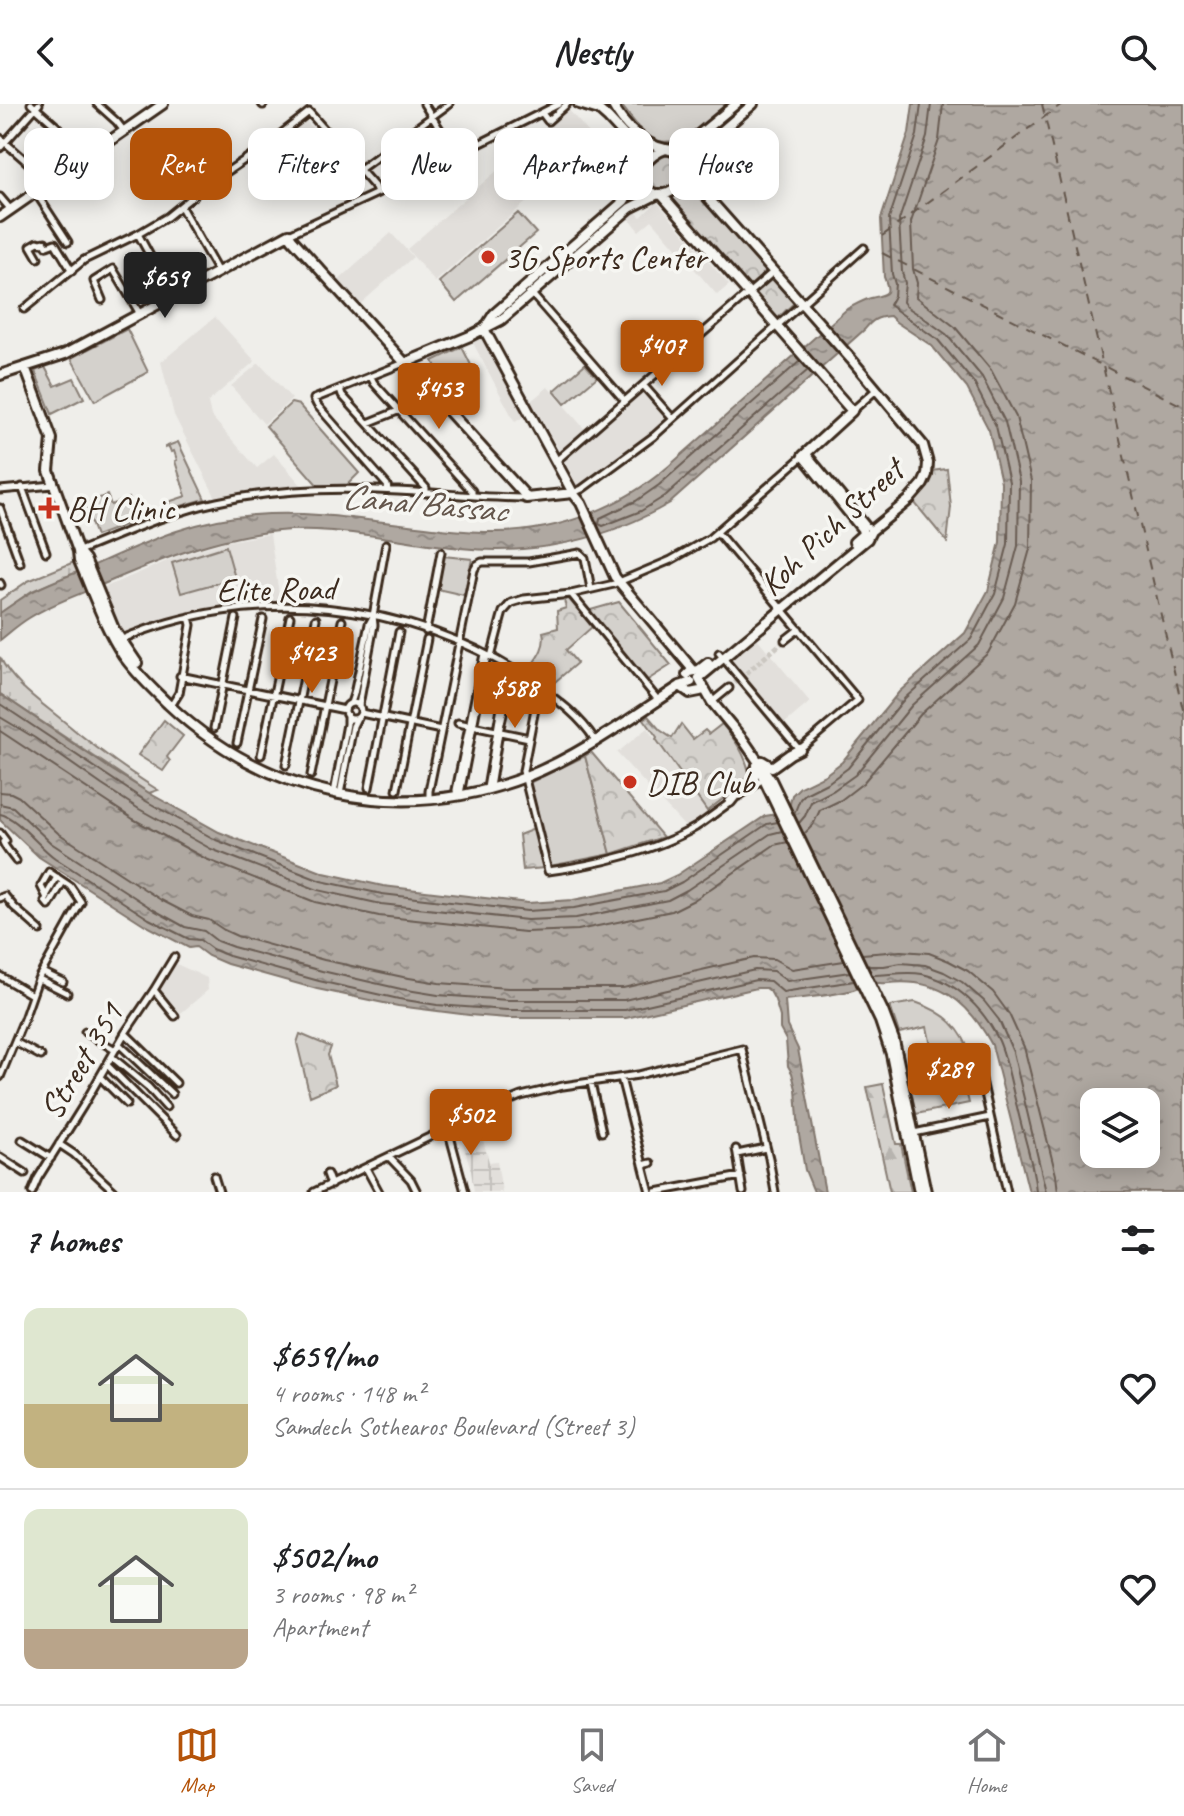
<!DOCTYPE html>
<meta charset="utf-8">
<style>
body{margin:0;font-family:Caveat,sans-serif;background:#f2f2f2;color:#202124;height:100vh;display:flex;flex-direction:column;font-size:30px;white-space:nowrap}
*{box-sizing:border-box;margin:0}
p{font-size:26px;color:#757577}
.icon{flex:none;width:44px;height:44px;fill:none;stroke:currentColor;stroke-width:2;stroke-linecap:round;stroke-linejoin:round}
.map{position:relative;height:1088px;overflow:hidden}
.drawer{display:flex;flex-direction:column;background:#fff;flex:1}
.drawer>*{flex:none}
.top-card{position:absolute;left:24px;top:24px;width:1136px;height:72px;display:flex;gap:16px}
.fabs{position:absolute;left:1080px;top:984px;display:grid;gap:16px}
.fabs a{display:grid;place-items:center;width:80px;height:80px;border-radius:16px;background:#fff;box-shadow:0 4px 20px #0003;font-size:40px}
.price{position:absolute;translate:-50% -68px;padding:0 18px;border-radius:8px;background:#b45309;color:#fff;font-size:26px;line-height:52px;filter:drop-shadow(0 2px 4px #0008)}
.price::after{content:'';position:absolute;left:50%;top:48px;width:24px;height:18px;margin-left:-12px;background:inherit;clip-path:polygon(0 0,100% 0,50% 100%)}
.price.on{background:#222;color:#fff}
ul{padding:0;list-style:none}
li{display:flex;align-items:center;gap:24px;height:200px;padding:0 24px}
li+li{border-top:2px solid #e0e0e0}
li span{display:grid;place-items:center;flex:none;width:224px;height:160px;border-radius:16px;color:#555}
li>.icon{margin-inline-start:auto}
span .icon{width:96px;height:96px;fill:#fffc;stroke-width:1}
li b{font-size:34px}
h2{display:flex;justify-content:space-between;align-items:center;height:96px;padding:0 24px;font-size:34px}
.chip{padding:0 28px;border-radius:16px;background:#fff;box-shadow:0 4px 20px #0003;font-size:28px;line-height:72px}
.chip.on{background:#b45309;color:#fff}
header{display:flex;justify-content:space-between;align-items:center;height:104px;padding:0 24px;background:#fff;font-size:36px;font-weight:700}
.tabs{display:flex;justify-content:space-around;align-items:center;height:112px;border-top:2px solid #e0e0e0;background:#fff;font-size:22px;color:#757577}
.tabs a{display:grid;justify-items:center;gap:4px}
.tabs .on{color:#b45309}
.map>svg:first-child{display:block}
.built{fill:#e2dfdb}
.industrial{fill:url(#industrial-grid)}
.grass{fill:#d4d1cc;stroke:#887e75;stroke-width:2}
.forest{fill:url(#forest-firs);stroke:#887e75;stroke-width:2}
.wetland{fill:url(#wetland-marsh);stroke:#887e75;stroke-width:2}
.park{fill:url(#park-crowns);stroke:#887e75;stroke-width:2}
.water{fill:url(#water-ripples);stroke:#81766d;stroke-width:2;fill-rule:evenodd}
.lines{fill:none;stroke-linecap:round;stroke-linejoin:round}
.shore{stroke:#695c52;stroke-width:2}
.ferry{stroke:#64564c;stroke-width:2;stroke-dasharray:10 8;stroke-linecap:butt}
.minor-tunnel{stroke:#cbc7c1;stroke-width:5;stroke-dasharray:5 2.5;stroke-linecap:butt}
.minor-casing{stroke:#3b2a1e;stroke-width:11}
.major-casing{stroke:#3b2a1e;stroke-width:14}
.minor{stroke:#f6f6f2;stroke-width:5}
.major{stroke:#f6f6f2;stroke-width:8}
.poi-dot{fill:#c8321e;stroke:#f6f6f2;stroke-width:3}
.labels{text-anchor:middle;dominant-baseline:central;stroke-width:7;stroke-linejoin:round;paint-order:stroke}
.poi-label{font-size:34px;fill:#3b2a1e;stroke:#f6f6f2;text-anchor:start}
.street-label{font-size:34px;fill:#3b2a1e;stroke:#f6f6f2}
.water-label{font-size:36px;font-style:italic;fill:#64564c;stroke:#f6f6f2}
</style>
<header><svg class="icon" aria-label="back" viewBox="0 0 24 24"><path d="M15 5l-7 7 7 7"/></svg>Nestly<svg class="icon" aria-label="search" viewBox="0 0 24 24"><circle cx="10" cy="10" r="6"/><path d="M15 15l6 6"/></svg></header>
<div class="map">
<svg width="1184" height="1088" viewBox="0 0 1184 1088">
<defs>
<pattern id="industrial-grid" width="8" height="8" patternUnits="userSpaceOnUse" patternTransform="scale(2)"><rect width="8" height="8" fill="#e2dfdb"/><path d="M0 4h8M4 0v8" fill="none" stroke="#c3c0bc"/></pattern>
<pattern id="forest-firs" width="22" height="20" patternUnits="userSpaceOnUse" patternTransform="scale(2)"><rect width="22" height="20" fill="#d4d1cc"/><path d="M5 1l3.5 6h-7zM16 11l3.5 6h-7z" fill="#b7b4af"/></pattern>
<pattern id="wetland-marsh" width="20" height="14" patternUnits="userSpaceOnUse" patternTransform="scale(2)"><rect width="20" height="14" fill="#d4d1cc"/><path d="M1 5h8M5 5V1M11 12h8M15 12V8" fill="none" stroke="#b7b4af"/></pattern>
<pattern id="park-crowns" width="20" height="18" patternUnits="userSpaceOnUse" patternTransform="scale(2)"><rect width="20" height="18" fill="#d4d1cc"/><path d="M2 6a3 3 0 1 1 6 0M12 15a3 3 0 1 1 6 0" fill="none" stroke="#b7b4af"/></pattern>
<pattern id="water-ripples" width="26" height="14" patternUnits="userSpaceOnUse" patternTransform="scale(2)"><rect width="26" height="14" fill="#afa8a1"/><path d="M2 4q2-2 4 0t4 0M15 11q2-2 4 0t4 0" fill="none" stroke="#908983"/></pattern>
</defs>
<rect width="100%" height="100%" fill="#efeeea"/>
<filter id="ink" filterUnits="userSpaceOnUse"><feTurbulence type="fractalNoise" baseFrequency=".0125" numOctaves="2"/><feDisplacementMap in="SourceGraphic" scale="16" xChannelSelector="R" yChannelSelector="G"/><feConvolveMatrix kernelMatrix="1 2 1 2 8 2 1 2 1" color-interpolation-filters="sRGB"/></filter>
<g filter="url(#ink)">
<!-- built -->
<path class="built" d="M 568,5 L 596,37 L 435,178 L 407,145 Z
M 305,15 L 329,45 L 360,91 L 345,97 L 335,83 L 324,92 L 299,57 L 279,35 Z
M 57,28 L 81,50 L 48,74 L 34,62 L 45,49 L 41,45 Z
M 657,98 L 729,181 L 717,191 L 652,116 L 639,127 L 628,114 L 635,107 L 641,113 Z
M 391,129 L 413,153 L 358,202 L 337,178 Z
M 215,213 L 255,257 L 208,298 L 211,312 L 257,364 L 274,350 L 302,382 L 216,394 L 174,311 L 161,258 Z
M 483,231 L 527,311 L 515,318 L 472,237 Z
M 259,259 L 292,295 L 264,320 L 231,282 Z
M 548,283 L 589,330 L 563,353 L 531,297 Z
M 644,286 L 668,313 L 643,335 L 578,383 L 564,356 Z
M 270,430 L 280,497 L 248,499 L 190,509 L 126,529 L 119,525 L 103,484 L 181,451 L 224,438 Z
M 757,534 L 810,598 L 784,620 L 731,557 Z
M 647,624 L 708,710 L 686,724 L 617,649 Z
M 172,858 L 207,874 L 208,886 L 181,909 L 158,883 Z"/>
<!-- industrial -->
<path class="industrial" d="M 471,1020 L 475,1036 L 483,1036 L 489,1058 L 497,1057 L 502,1088 L 474,1088 L 471,1066 L 459,1026 Z"/>
<!-- grass -->
<path class="grass" d="M 620,0 L 730,0 C 713,15 676,49 651,34 C 639,27 629,10 620,0 Z
M 518,109 L 536,129 L 456,198 L 439,178 Z
M 127,225 L 148,268 L 95,297 L 71,254 Z
M 462,243 L 471,261 L 442,275 L 433,257 Z
M 585,260 L 597,273 L 565,300 L 554,287 Z
M 45,263 L 55,282 L 74,274 L 84,294 L 52,310 L 35,267 Z
M 291,299 L 299,301 L 359,369 L 346,382 L 319,383 L 266,322 Z
M 178,338 L 205,395 L 171,405 L 168,398 L 186,392 L 175,357 L 177,356 L 174,347 L 171,348 L 169,343 L 165,344 L 165,343 Z
M 107,391 L 111,401 L 129,394 L 138,416 L 96,432 L 84,400 Z
M 226,442 L 235,474 L 181,489 L 172,459 Z
M 443,452 L 472,455 L 464,491 L 437,485 Z
M 585,652 L 611,750 L 550,762 L 529,679 Z
M 915,898 C 945,908 963,924 972,955 L 959,958 L 969,999 L 916,1010 L 906,963 L 934,956 L 927,923 L 899,929 L 890,902 Z"/>
<!-- forest -->
<path class="forest" d="M 883,980 L 896,1040 L 901,1040 L 911,1088 L 890,1088 L 867,983 Z"/>
<!-- wetland -->
<path class="wetland" d="M 74,458 L 78,468 L 32,487 L 0,509 L 0,496 L 28,477 Z
M 0,553 C 12,579 39,597 61,615 C 92,641 124,665 158,686 L 149,689 L 0,590 Z"/>
<!-- park -->
<path class="park" d="M 665,51 C 695,55 680,90 653,84 L 647,77 C 645,63 653,56 665,51 Z
M 688,78 L 766,167 L 749,183 L 671,94 L 679,90 Z
M 773,174 L 794,199 L 777,215 L 755,190 Z
M 947,365 L 951,403 L 947,438 L 914,398 L 927,383 L 932,367 Z
M 569,495 L 592,523 L 566,546 L 577,559 L 549,583 L 538,574 L 543,568 L 539,564 L 533,571 L 527,568 C 536,555 547,543 543,528 L 558,524 L 557,507 L 566,504 L 564,496 Z
M 619,498 L 671,561 L 646,577 L 587,507 Z
M 648,612 L 660,626 L 672,634 L 681,620 L 693,635 L 705,626 L 709,630 L 722,620 C 736,637 747,652 750,674 L 707,707 L 656,635 L 657,633 L 644,615 Z
M 164,616 L 183,632 L 167,653 L 170,657 L 163,667 L 138,651 Z
M 591,648 L 663,733 L 611,750 L 585,652 Z
M 534,725 L 544,764 L 523,766 L 519,731 Z
M 300,930 L 331,943 L 328,951 L 336,981 L 310,992 L 297,939 Z"/>
<!-- water -->
<path class="water" d="M 913,0 L 1184,0 L 1184,1088 L 1029,1088 L 992,941 C 969,898 939,873 888,879 C 882,880 876,878 870,879 C 864,881 859,884 853,886 C 832,892 807,893 785,896 L 787,922 L 798,945 L 825,1088 L 814,1088 L 805,1066 L 799,1031 L 796,985 L 792,969 L 788,962 L 786,936 L 780,925 L 780,913 L 775,896 L 770,887 L 766,884 L 757,884 L 626,914 L 507,914 L 469,911 L 398,902 L 317,885 L 227,860 L 208,852 L 196,843 L 189,844 L 145,821 L 39,753 L 0,716 L 0,590 L 112,666 L 149,689 L 219,728 L 324,769 L 383,782 L 528,799 L 573,796 L 660,779 L 677,771 L 765,712 L 777,710 L 789,704 L 792,691 L 800,683 L 825,671 L 842,658 L 899,588 L 965,529 L 988,487 L 1000,438 L 1001,378 L 989,326 L 967,284 L 932,242 L 896,218 L 890,212 C 877,213 872,216 865,225 L 670,399 C 607,436 533,452 460,444 C 412,439 364,428 316,426 C 241,423 173,450 106,479 C 81,490 52,499 29,514 C 19,520 9,529 0,536 L 0,509 C 10,502 20,495 30,489 C 49,478 72,471 92,462 C 146,438 194,415 254,411 C 335,404 415,428 496,428 C 560,428 621,403 669,362 L 847,205 C 855,201 863,196 871,194 C 886,190 892,192 884,173 L 881,115 L 909,29 ZM 1094,998 L 1146,998 L 1146,1050 L 1094,1050 Z"/>
<g class="lines">
<!-- shore -->
<path class="shore" d="M 800,257 L 659,381 L 636,397 L 600,414 L 599,420 L 603,422 L 641,407 L 665,392 L 808,266
M 0,600 L 144,696 L 216,736 L 321,777 L 382,790 L 527,807 L 574,804 L 664,787 L 682,778 L 767,720 L 778,718
M 0,613 L 35,634 L 102,681 L 139,705 L 211,745 L 318,786 L 381,800 L 527,816 L 576,814 L 668,796 L 687,786 L 770,730 L 782,727
M 0,627 L 133,715 L 206,755 L 315,798 L 379,812 L 525,828 L 578,826 L 672,807 L 694,796 L 774,741 L 788,738
M 0,688 L 11,689 L 19,693 L 58,729 L 161,796 L 192,812 L 209,816 L 224,826 L 237,832 L 324,856 L 403,873 L 439,879 L 508,884 L 623,884 L 754,854 L 774,855 L 792,865 L 844,857
M 0,700 L 13,703 L 51,739 L 154,806 L 185,823 L 204,827 L 217,837 L 233,843 L 322,867 L 401,885 L 438,891 L 508,896 L 624,896 L 755,866 L 773,867 L 787,877 L 850,868
M 0,710 C 17,713 39,743 55,754 L 149,815 L 189,835 L 200,836 L 212,845 L 229,852 L 319,877 L 399,895 L 437,901 L 507,906 L 625,906 L 756,876 L 770,877 L 783,888 L 854,877
M 794,710 L 800,695 L 805,690 L 829,678 L 848,664 L 905,594 L 971,535 L 995,490 L 1008,440 L 1009,378 L 996,322 L 974,279 L 938,236 L 889,201 L 894,192 L 895,180 L 892,170 L 889,115 L 917,31 L 921,0
M 799,719 L 805,712 L 811,698 L 834,686 L 855,671 L 912,601 L 979,541 L 1004,494 L 1018,442 L 1019,377 L 1005,318 L 982,273 L 946,230 L 921,212 L 907,203 L 903,198 L 905,179 L 902,168 L 899,116 L 927,33 L 931,0
M 804,730 L 813,721 L 820,706 L 841,696 L 863,679 L 921,610 L 988,549 L 1015,499 L 1030,445 L 1031,377 L 1016,313 L 991,266 L 955,223 L 916,193 L 917,179 L 913,165 L 911,118 L 939,36 L 943,0
M 862,850 L 901,847 L 929,849 L 949,857 L 968,867 L 993,888 L 1009,910 L 1024,943 L 1056,1071 L 1058,1088
M 868,862 L 884,862 L 901,859 L 925,861 L 944,868 L 962,878 L 984,897 L 999,916 L 1013,948 L 1046,1088
M 872,871 C 888,871 906,867 922,870 C 956,877 985,906 999,937 C 1008,958 1011,982 1017,1003 C 1023,1031 1034,1060 1036,1088"/>
<!-- ferry -->
<path class="ferry" d="M 1042,0 L 1184,610
M 882,132 L 1062,0
M 882,149 L 1184,303"/>
<!-- minor-tunnel -->
<path class="minor-tunnel" d="M 729,584 L 785,536"/>
<defs>
<path id="minor" d="M 31,0 L 80,43 L 86,53
M 97,0 L 117,18 L 124,27
M 262,0 L 263,1
M 424,0 L 456,51
M 542,9 L 548,17 L 567,0
M 0,34 L 42,71 L 48,80
M 0,44 L 39,0
M 359,66 L 449,0
M 36,89 L 68,138
M 0,93 L 11,106
M 181,103 L 218,168
M 289,130 L 427,66 L 559,0
M 38,154 L 31,142 L 38,138 L 41,139 L 45,138 L 47,142 L 55,139 L 72,167
M 531,189 L 625,297
M 173,194 L 138,130 L 167,113 L 203,84 L 268,40 L 309,8 L 374,82 L 377,89
M 102,196 L 94,177 L 113,165 L 140,210
M 24,205 L 84,156 L 138,130
M 371,273 L 374,279 L 472,387 L 472,391
M 643,281 L 673,315
M 340,285 L 342,291 L 426,384 L 426,389
M 852,307 L 876,286
M 368,319 L 435,292
M 806,348 L 871,427
M 556,357 L 773,168
M 22,383 L 46,448
M 0,386 L 53,381
M 388,386 L 387,381 L 317,301 L 314,295 L 404,259
M 573,389 L 582,385 L 654,332 L 864,144
M 0,404 L 20,459
M 717,428 L 858,596 L 800,645
M 79,447 C 124,429 170,408 217,398 C 276,385 338,383 398,387 C 441,389 483,394 526,394
M 0,479 L 1,481
M 571,490 L 658,596
M 426,527 L 441,448
M 120,536 C 250,479 411,496 528,575 C 553,593 579,610 595,636
M 785,536 L 799,525
M 719,549 L 799,645
M 491,553 L 501,515 L 503,508 L 511,499 L 524,495 L 571,490 L 614,480 L 671,456 L 710,434 L 803,352
M 180,572 L 345,606
M 540,584 L 538,589 L 523,667 L 548,767 C 595,761 655,747 696,723 C 708,715 719,706 731,698
M 712,598 L 729,584
M 351,599 L 354,590 L 369,520 L 373,513
M345 607a8 8 0 1 1 16 0a8 8 0 1 1-16 0Z
M 359,601 L 374,521 L 373,512 L 386,440
M 171,602 L 179,589 L 191,521 L 189,513
M 361,609 L 441,626
M 458,619 L 529,634
M 214,624 L 236,514
M 237,639 L 263,515
M 261,651 L 290,513
M 286,661 L 316,515
M 311,671 L 342,517
M 490,683 L 499,628 L 513,566
M 369,684 L 399,528
M 487,684 L 507,569 L 510,564
M 397,686 L 427,535
M 334,689 L 347,620 L 347,611
M 340,690 L 353,622 L 357,614
M 460,690 L 487,551
M 457,692 L 456,686 L 484,550
M 739,692 L 759,678
M 429,695 L 429,687 L 474,466 L 477,461 L 482,458 L 529,458 L 580,449 L 585,454 L 591,485
M 0,729 L 6,737 L 3,738 C 5,744 12,751 16,757
M 46,792 L 57,773
M 0,794 L 5,792 L 14,803 L 40,826
M 42,868 L 63,878
M 0,872 L 32,891
M 39,875 L 67,889
M 154,886 L 175,912
M 85,928 L 115,946
M 125,929 L 176,979
M 15,938 L 41,952
M 119,940 L 172,990
M 112,953 L 148,983 L 166,1003
M 978,958 L 1007,1088
M 107,961 L 177,1031
M 0,973 L 24,915 L 38,875 L 81,798 L 70,782 L 49,768 L 41,782 L 47,794 L 45,797 L 49,802 L 63,778
M 100,973 L 127,1000
M 621,974 L 650,1088
M 591,979 L 602,1028
M 498,1001 L 505,1026
M 448,1025 L 465,1088
M 914,1029 L 990,1013
M 22,1036 L 51,1054
M 59,1040 L 74,1050 L 114,1087
M 736,1045 L 737,1050 L 766,1044
M 737,1050 L 743,1088
M 0,1053 L 25,1069
M 389,1053 L 411,1076 L 417,1088
M 643,1061 L 651,1059
M 366,1064 L 379,1088
M 327,1070 L 331,1081
M 214,1072 L 219,1088
M 32,1088 L 38,1074 L 83,1002 L 125,929 L 154,886 L 174,853
M 314,1088 L 482,1008 L 521,992 L 563,982 L 638,971 L 742,945 L 769,1054 L 775,1088
M 656,1088 L 741,1072"/>
<path id="major" d="M 579,0 L 599,6 L 608,14 L 632,40 L 636,47 L 641,65
M 612,0 C 623,21 642,40 665,45
M 666,45 C 707,52 675,105 649,87 C 629,72 649,50 666,45 Z
M 670,46 L 696,33 L 736,0
M 687,66 L 703,43 L 753,0
M 686,69 L 851,255 L 923,341 L 928,359 L 927,371 L 923,380 L 909,396 L 871,427 L 867,435 L 699,574
M 661,90 L 852,307 L 803,352 L 862,425 L 863,430 L 854,438
M 0,113 L 163,0
M 485,224 L 494,210 L 624,97 L 641,71
M 484,225 L 573,389 L 581,399 L 615,473 L 694,567
M 405,259 L 470,232 L 501,216 L 630,104 L 658,90
M 25,263 L 52,335 L 49,367 L 78,447 L 79,457 C 93,489 104,522 123,551 C 136,570 152,584 168,600 C 267,693 400,722 528,672 C 581,651 632,613 680,582 L 691,578
M 0,271 L 65,250 L 289,130 L 292,135 L 525,391 L 526,394 L 573,389
M 79,448 L 85,455 L 114,525 L 137,559
M 687,571 L 690,568 L 699,566 L 708,559
M 699,575 L 712,598 L 744,637 L 771,676 L 883,907 L 894,936 L 926,1088
M 680,582 L 690,589 L 700,587
M 762,657 L 772,663 L 790,650 L 800,645
M 757,661 L 880,917 L 891,950 L 919,1088
M 730,698 L 738,688 L 754,676 L 755,666"/>
</defs>
<!-- minor casing -->
<use href="#minor" class="minor-casing"/>
<!-- major casing -->
<use href="#major" class="major-casing"/>
<!-- minor -->
<use href="#minor" class="minor"/>
<!-- major -->
<use href="#major" class="major"/>
</g>
</g>
<!-- markers -->
<g class="poi-dot">
<circle cx="488" cy="153" r="8"/>
<path d="M45 392h8v8h8v8h-8v8h-8v-8h-8v-8h8z"/>
<circle cx="630" cy="678" r="8"/>
</g>
<g class="labels">
<!-- poi labels -->
<g class="poi-label">
<text x="504" y="153">3G Sports Center</text>
<text x="67" y="404">BH Clinic</text>
<text x="646" y="678">DIB Club</text>
</g>
<!-- street labels -->
<g class="street-label">
<text transform="translate(831 423) rotate(-43)">Koh Pich Street</text>
<text transform="translate(276 485) rotate(-1)">Elite Road</text>
<text transform="translate(81 957) rotate(-59)">Street 351</text>
</g>
<!-- water labels -->
<g class="water-label">
<text transform="translate(424 399) rotate(5)">Canal Bassac</text>
</g>
</g>
</svg>
<div class="fabs">
<a><svg class="icon" aria-label="layers" viewBox="0 0 24 24"><path d="M12 4l9 5-9 5-9-5zM3 14l9 5 9-5"/></svg></a>
</div>
<b class="price on" style="left:165px;top:216px">$659</b>
<b class="price" style="left:662px;top:284px">$407</b>
<b class="price" style="left:439px;top:327px">$453</b>
<b class="price" style="left:312px;top:591px">$423</b>
<b class="price" style="left:515px;top:626px">$588</b>
<b class="price" style="left:949px;top:1007px">$289</b>
<b class="price" style="left:471px;top:1053px">$502</b>
<div class="top-card">
<a class="chip">Buy</a>
<a class="chip on">Rent</a>
<a class="chip">Filters</a>
<a class="chip">New</a>
<a class="chip">Apartment</a>
<a class="chip">House</a>
</div>
</div>
<section class="drawer">
<h2>7 homes<svg class="icon" aria-label="filters" viewBox="0 0 24 24"><path d="M4 7h16M4 17h16"/><circle cx="9" cy="7" r="2"/><circle cx="15" cy="17" r="2"/></svg></h2>
<ul>
<li><span style="background:linear-gradient(#dfe7d0 60%,#c2b280 0)"><svg class="icon" aria-label="home" viewBox="0 0 24 24"><path d="M3 11l9-7 9 7M6 9v11h12V9"/></svg></span><div><b>$659/mo</b><p>4 rooms · 148 m²</p><p>Samdech Sothearos Boulevard (Street 3)</p></div><svg class="icon" aria-label="heart" viewBox="0 0 24 24"><path d="M12 20l-8-8c-3-5 5-10 8-4 3-6 11-1 8 4z"/></svg></li>
<li><span style="background:linear-gradient(#dfe7d0 75%,#b9a48a 0)"><svg class="icon" aria-label="home" viewBox="0 0 24 24"><path d="M3 11l9-7 9 7M6 9v11h12V9"/></svg></span><div><b>$502/mo</b><p>3 rooms · 98 m²</p><p>Apartment</p></div><svg class="icon" aria-label="heart" viewBox="0 0 24 24"><path d="M12 20l-8-8c-3-5 5-10 8-4 3-6 11-1 8 4z"/></svg></li>
</ul>
</section>
<nav class="tabs">
<a class="on"><svg class="icon" aria-label="map" viewBox="0 0 24 24"><path d="M3 6l6-2 6 2 6-2v14l-6 2-6-2-6 2zM9 4v14M15 6v14"/></svg>Map</a>
<a><svg class="icon" aria-label="saved" viewBox="0 0 24 24"><path d="M7 4h10v16l-5-4-5 4z"/></svg>Saved</a>
<a><svg class="icon" aria-label="home" viewBox="0 0 24 24"><path d="M3 11l9-7 9 7M6 9v11h12V9"/></svg>Home</a>
</nav>
